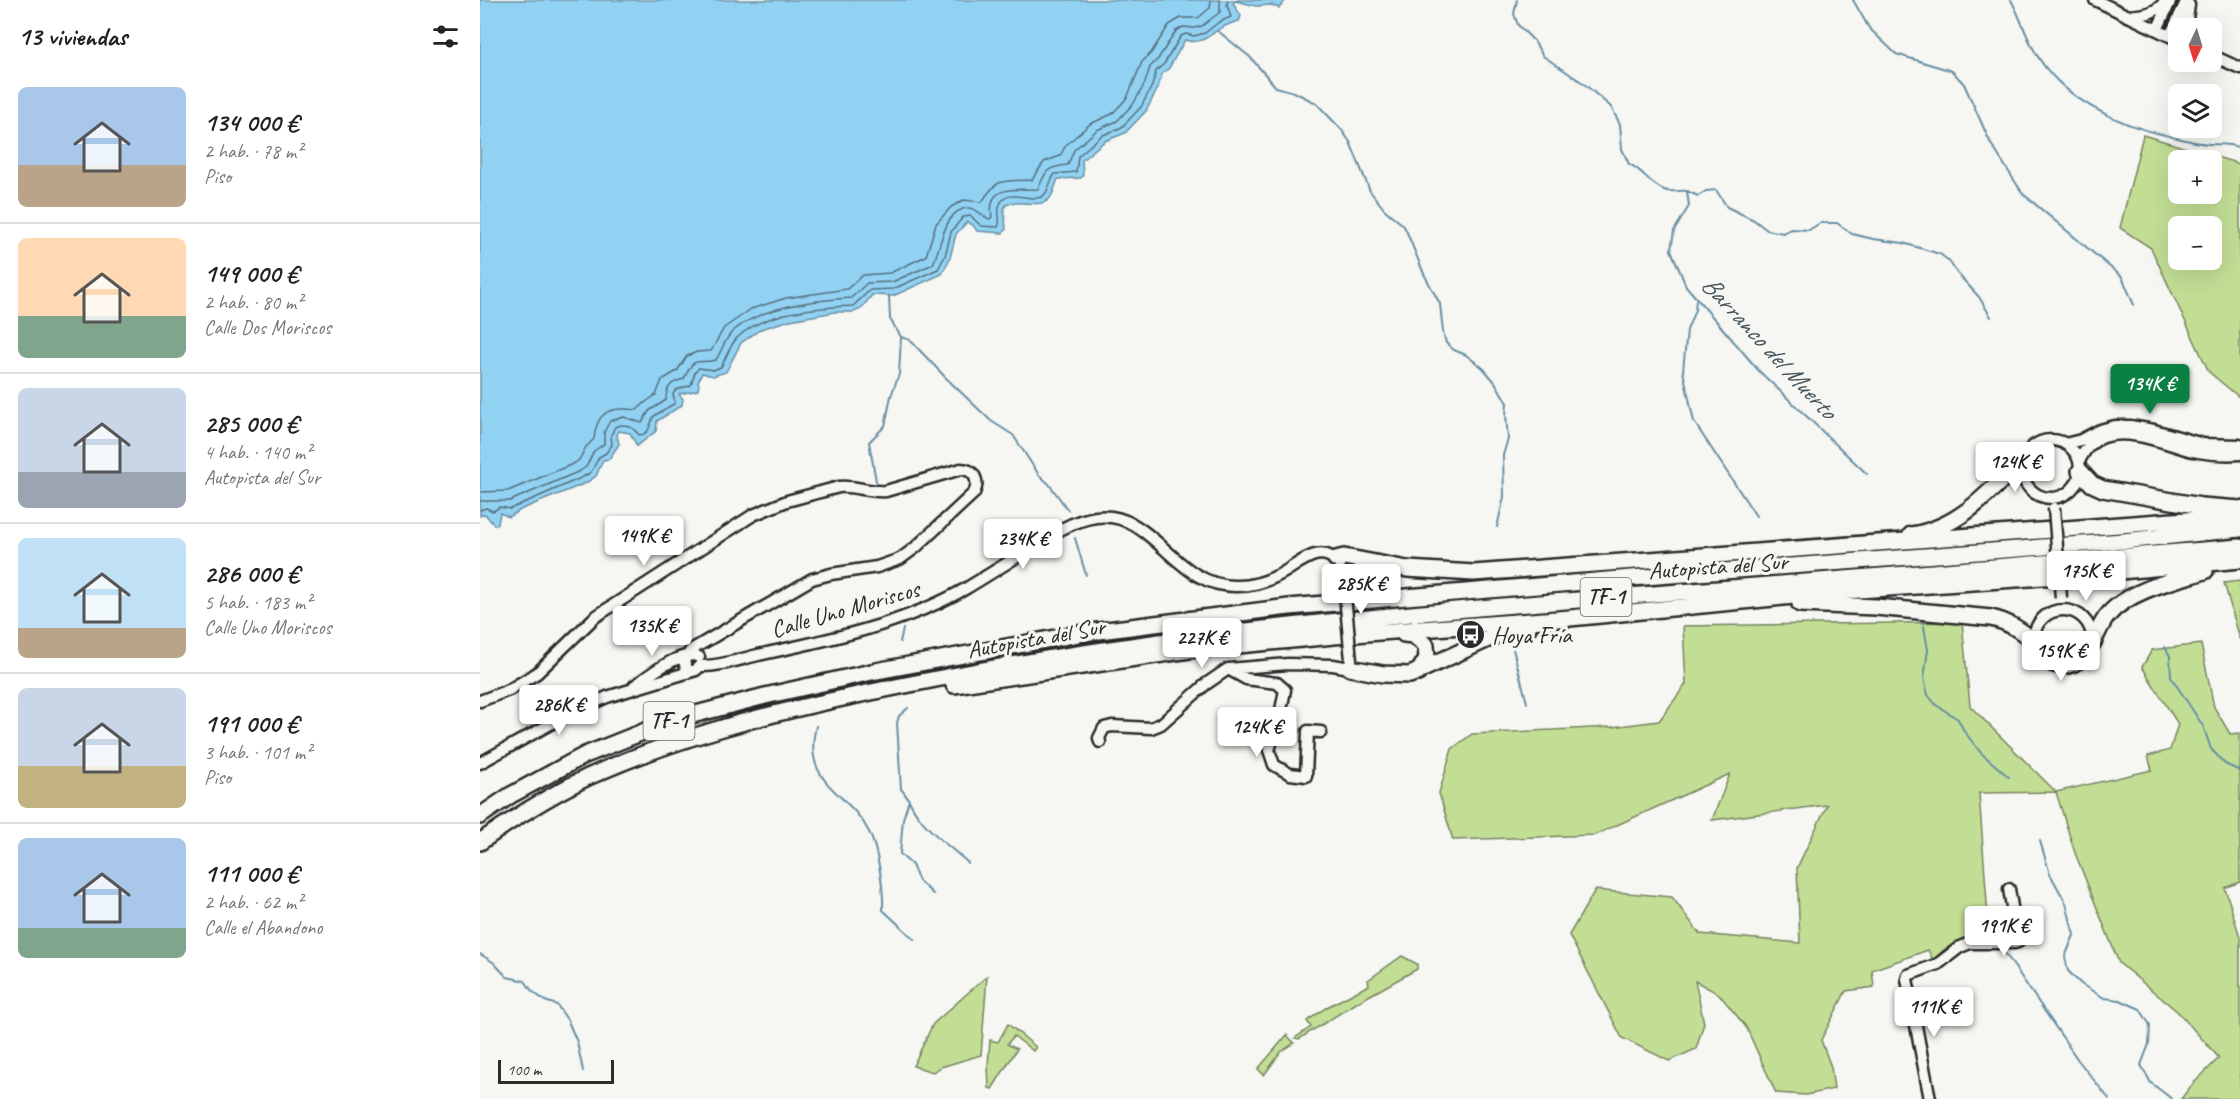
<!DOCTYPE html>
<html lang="es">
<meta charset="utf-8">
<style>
body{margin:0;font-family:Caveat,sans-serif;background:#f2f2f2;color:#222;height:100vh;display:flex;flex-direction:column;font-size:22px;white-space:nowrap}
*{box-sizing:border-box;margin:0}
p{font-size:20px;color:#767676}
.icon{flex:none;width:33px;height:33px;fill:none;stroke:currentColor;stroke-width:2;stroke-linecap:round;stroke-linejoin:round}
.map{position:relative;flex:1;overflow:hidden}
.panel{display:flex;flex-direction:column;background:#fff;width:480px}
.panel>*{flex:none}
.needle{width:39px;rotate:184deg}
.tools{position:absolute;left:1688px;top:18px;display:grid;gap:12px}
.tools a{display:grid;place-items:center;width:54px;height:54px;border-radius:9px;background:#fff;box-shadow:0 6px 24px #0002;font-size:30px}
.scale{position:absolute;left:18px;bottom:15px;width:116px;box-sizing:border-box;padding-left:6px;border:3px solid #2b2b2b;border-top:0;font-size:16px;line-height:21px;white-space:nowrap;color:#2b2b2b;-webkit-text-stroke:4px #f6f6f2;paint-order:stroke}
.price{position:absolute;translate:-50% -51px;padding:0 14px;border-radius:6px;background:#fff;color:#222;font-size:20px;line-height:39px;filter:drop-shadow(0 2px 3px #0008)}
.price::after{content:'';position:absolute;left:50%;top:36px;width:18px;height:14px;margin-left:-9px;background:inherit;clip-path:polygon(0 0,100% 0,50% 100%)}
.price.active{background:#0b8043;color:#fff}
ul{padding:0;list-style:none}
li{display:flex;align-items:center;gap:18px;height:150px;padding:0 18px}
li+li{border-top:2px solid #e0e0e0}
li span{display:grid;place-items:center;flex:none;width:168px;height:120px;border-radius:9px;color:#555}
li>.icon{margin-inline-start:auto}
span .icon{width:72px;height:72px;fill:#fffc;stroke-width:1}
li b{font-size:26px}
h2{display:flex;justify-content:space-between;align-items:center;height:72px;padding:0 18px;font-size:26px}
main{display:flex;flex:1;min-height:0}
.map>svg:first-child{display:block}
.green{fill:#c2de95;stroke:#768460;stroke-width:1.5;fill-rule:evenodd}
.water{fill:#91d2f3;stroke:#688fa3;stroke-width:1.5}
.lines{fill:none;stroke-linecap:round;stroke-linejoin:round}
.shore{stroke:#546e7b;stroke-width:1.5}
.stream{stroke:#688fa3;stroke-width:2}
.minor-casing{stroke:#2b2b2b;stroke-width:15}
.highway-casing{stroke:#2b2b2b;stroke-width:20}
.minor{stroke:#f6f6f2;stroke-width:10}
.highway{stroke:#f6f6f2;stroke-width:15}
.minor-bridge-casing{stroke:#2b2b2b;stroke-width:15;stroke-linecap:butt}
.minor-bridge{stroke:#f6f6f2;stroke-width:10}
.labels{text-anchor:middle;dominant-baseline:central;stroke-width:6;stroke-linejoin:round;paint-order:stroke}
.shield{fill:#f6f6f2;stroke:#686867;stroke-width:1.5}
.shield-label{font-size:22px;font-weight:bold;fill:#2b2b2b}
.street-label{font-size:24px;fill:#2b2b2b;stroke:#f6f6f2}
.poi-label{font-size:24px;fill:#2b2b2b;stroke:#f6f6f2;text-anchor:start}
.water-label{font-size:26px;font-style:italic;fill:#44555d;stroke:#f6f6f2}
</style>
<main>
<section class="panel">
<h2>13 viviendas<svg class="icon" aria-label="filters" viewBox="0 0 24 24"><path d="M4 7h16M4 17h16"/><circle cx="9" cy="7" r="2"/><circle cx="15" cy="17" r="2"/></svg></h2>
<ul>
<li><span style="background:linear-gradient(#a9c7e8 65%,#b9a48a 0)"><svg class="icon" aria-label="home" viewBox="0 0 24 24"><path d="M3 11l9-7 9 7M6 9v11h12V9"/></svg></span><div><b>134 000 €</b><p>2 hab. · 78 m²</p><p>Piso</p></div></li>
<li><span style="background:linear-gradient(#ffd9b3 65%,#7fa58c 0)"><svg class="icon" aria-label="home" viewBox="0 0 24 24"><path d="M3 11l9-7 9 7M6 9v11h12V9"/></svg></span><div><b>149 000 €</b><p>2 hab. · 80 m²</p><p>Calle Dos Moriscos</p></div></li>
<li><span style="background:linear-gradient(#c9d6e8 70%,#9aa5b1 0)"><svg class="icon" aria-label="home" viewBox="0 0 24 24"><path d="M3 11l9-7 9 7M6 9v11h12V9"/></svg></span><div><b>285 000 €</b><p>4 hab. · 140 m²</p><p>Autopista del Sur</p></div></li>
<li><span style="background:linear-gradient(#bfe0f5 75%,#b9a48a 0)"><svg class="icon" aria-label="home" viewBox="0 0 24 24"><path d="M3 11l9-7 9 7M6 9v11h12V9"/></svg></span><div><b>286 000 €</b><p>5 hab. · 183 m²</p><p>Calle Uno Moriscos</p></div></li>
<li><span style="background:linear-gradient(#c9d6e8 65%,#c2b280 0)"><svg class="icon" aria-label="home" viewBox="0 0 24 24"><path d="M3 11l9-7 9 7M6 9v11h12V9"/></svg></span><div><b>191 000 €</b><p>3 hab. · 101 m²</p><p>Piso</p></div></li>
<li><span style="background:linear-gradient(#a9c7e8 75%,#7fa58c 0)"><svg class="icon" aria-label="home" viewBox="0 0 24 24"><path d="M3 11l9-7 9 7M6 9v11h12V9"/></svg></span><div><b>111 000 €</b><p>2 hab. · 62 m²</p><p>Calle el Abandono</p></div></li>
</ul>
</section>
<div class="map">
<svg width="1760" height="1099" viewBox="0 0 1760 1099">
<rect width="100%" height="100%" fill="#f6f6f2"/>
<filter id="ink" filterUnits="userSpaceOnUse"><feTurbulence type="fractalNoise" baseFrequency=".0167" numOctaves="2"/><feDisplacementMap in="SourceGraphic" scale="12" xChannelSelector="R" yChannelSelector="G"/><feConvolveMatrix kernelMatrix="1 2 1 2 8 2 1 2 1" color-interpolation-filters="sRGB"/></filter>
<g filter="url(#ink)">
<!-- green -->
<path class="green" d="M 1663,135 L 1760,164 L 1760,398 L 1729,372 L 1671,248 L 1640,228 ZM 1698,160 L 1731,160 L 1731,194 L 1698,194 ZM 1698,226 L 1731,226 L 1731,260 L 1698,260 Z
M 1760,581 L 1760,639 L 1744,583 Z
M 1482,622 L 1490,706 L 1576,792 L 1672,770 L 1668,756 L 1690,750 L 1698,724 L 1662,667 L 1672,650 L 1721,644 L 1734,707 L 1750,734 L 1760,733 L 1760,882 L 1745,888 L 1760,937 L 1760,1099 L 1701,1099 L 1711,1086 L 1739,1058 L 1698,1012 L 1639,963 L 1595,853 L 1576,792 L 1499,793 L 1509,931 L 1465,949 L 1453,960 L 1448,950 L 1392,970 L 1394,987 L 1366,991 L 1341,1040 L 1351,1067 L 1354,1089 L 1326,1095 L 1296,1093 L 1266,1027 L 1239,994 L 1215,981 L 1224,1023 L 1216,1049 L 1189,1061 L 1142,1038 L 1089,935 L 1115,890 L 1192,897 L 1220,934 L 1320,943 L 1317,868 L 1347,805 L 1232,820 L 1250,774 L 1115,835 L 973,840 L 959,793 L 972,749 L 992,734 L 1132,727 L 1179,721 L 1206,684 L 1203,626 Z
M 922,956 L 937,964 L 937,969 L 878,1002 L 819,1039 L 815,1038 L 831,1027 L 827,1021 L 847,1007 L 889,985 L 888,980 Z
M 507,976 L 501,1055 L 461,1067 L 453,1072 L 433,1066 L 453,1024 Z
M 528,1024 L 556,1047 L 553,1051 L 534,1036 L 527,1044 L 537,1049 L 512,1089 L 509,1088 L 508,1065 L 510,1040 L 518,1042 Z
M 807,1035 L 814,1043 L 801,1052 L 784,1075 L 778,1069 Z"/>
<!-- water -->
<path class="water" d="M 0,0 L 806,0 L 799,8 L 791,5 L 776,6 L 756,1 L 753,3 L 761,16 L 759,21 C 754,22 749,24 745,26 C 730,33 723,46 705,40 L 689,68 L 682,74 L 678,88 L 666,111 L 645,133 L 625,141 L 602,160 L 603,175 L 601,178 L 578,179 C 575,185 574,193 570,198 C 561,210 539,198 526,205 L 524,209 L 526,229 L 523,233 L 497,231 L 493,225 L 487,222 L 476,234 L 470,258 L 462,274 L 413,296 L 392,295 L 381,309 L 374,312 L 355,312 L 310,320 L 281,329 L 261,343 L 246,372 L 233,376 L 222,373 L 218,382 L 219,385 L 218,390 L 199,394 L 203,399 L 202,405 L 177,421 L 176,431 L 157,446 L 150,433 L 139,431 L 137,435 L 139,444 L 129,459 L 123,460 L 116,476 L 106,483 L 42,509 L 29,517 L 20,513 L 18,524 L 14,525 L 5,514 L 0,516 Z"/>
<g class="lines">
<!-- shore -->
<path class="shore" d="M 0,492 L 28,491 L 95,463 L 99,460 L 106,447 L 114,439 C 117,409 132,407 157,410 L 167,401 L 176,395 L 182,380 L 197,371 L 207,356 L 217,352 L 231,351 L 244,328 L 271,309 L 306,298 L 367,289 L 383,275 L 410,273 L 446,256 L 456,224 L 471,207 L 484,200 L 502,202 C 519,175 524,182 552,180 L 564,162 L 580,156 L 586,145 L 610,124 L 632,114 L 647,98 L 662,62 L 671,53 L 689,25 L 701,18 L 718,18 L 730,8 L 731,0
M 0,501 L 30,501 L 100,471 L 106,467 L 114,451 L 124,444 L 124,432 L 130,421 L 144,417 L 162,423 L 169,411 L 186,400 C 186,387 191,382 204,379 C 215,354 215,365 236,360 C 241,352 245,339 252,332 C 281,306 334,300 371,298 L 387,283 L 412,282 L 453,264 C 461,248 464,207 490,208 C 498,209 502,217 510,219 L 512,217 C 506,182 538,191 558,189 C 566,170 567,167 588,165 L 594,150 L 617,130 L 637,121 L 654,103 L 665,83 L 670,67 L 678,59 L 696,31 L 703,27 L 714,28 L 722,26 L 740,12 L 740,0
M 0,510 L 6,508 L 13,511 L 20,507 L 30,509 L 103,477 L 111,472 L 119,457 L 126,453 L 132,445 L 131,435 L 135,427 C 145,422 153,427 159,435 C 171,434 169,424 174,416 L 195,403 L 193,394 L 196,390 L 211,385 L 215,372 L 219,368 L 233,370 L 241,367 C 246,358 250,345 257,338 C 283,312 339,307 373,306 L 390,290 L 413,289 L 458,269 L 465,256 L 471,232 L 483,217 L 491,216 L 501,226 L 518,227 C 522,219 516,212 520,204 C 528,186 554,205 564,195 C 569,191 570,180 575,174 L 596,172 L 598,156 L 621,136 L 642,127 L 661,107 L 672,86 L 676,71 L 684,64 L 701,36 L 706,34 L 714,36 L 725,33 L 739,22 L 751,17 L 747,5 L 748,0"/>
<!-- stream -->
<path class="stream" d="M 1037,0 L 1034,14 L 1038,25 L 1054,41 L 1063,56 L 1103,83 L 1131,107 L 1140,124 L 1142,149 L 1149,164 C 1163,170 1169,184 1184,190 C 1190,193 1200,190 1207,191 L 1209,206 L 1194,231 L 1191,250 L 1206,286 L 1280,372 L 1387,474
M 1373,0 L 1389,28 L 1416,54 L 1472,71 L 1484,84 L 1511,144 L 1543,194 L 1642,277 L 1654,305
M 1531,0 C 1540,16 1545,34 1554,50 C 1580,98 1637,125 1689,136 C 1702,139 1715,143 1729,144 C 1740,145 1749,143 1760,148
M 738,31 L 770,57 L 796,87 L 814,92 L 836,103 L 861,129 L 870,142 L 890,191 L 904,209 L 923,225 L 926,230 L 944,274 L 960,304 L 963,332 L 966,343 L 974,350 L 986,355 L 1003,368 L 1015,382 L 1027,403 L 1026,415 L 1028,439 L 1023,455 L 1024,497 L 1017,527
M 1207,191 L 1218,196 L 1226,191 L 1236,190 L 1247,207 L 1274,220 L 1287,230 L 1303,233 L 1311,229 L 1329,230 L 1340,223 L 1357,223 L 1372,234 L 1393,239 L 1423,243 L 1460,254 L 1469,261 L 1477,273 L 1499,297 L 1511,317
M 1216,300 L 1215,310 L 1207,330 L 1203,371 L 1214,422 L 1276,516
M 421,337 L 430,340 L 466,378 L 511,421 L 533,435 L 559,475 L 569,484 L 588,510
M 396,481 L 389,442 L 405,426 L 411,396 L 419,374 L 421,337 L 410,319 L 409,296
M 595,538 L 606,575
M 1443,621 L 1448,650 L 1444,678 L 1448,695 L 1456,705 L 1478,719 L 1484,731 L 1501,753 L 1529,777
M 420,642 L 423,629
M 1685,647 L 1690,656 L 1691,677 L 1723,726 L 1731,749 L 1745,764 L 1760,771
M 1033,649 L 1047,703
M 428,708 L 419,716 L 417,723 L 421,789 C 430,799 431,807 439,817 C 452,835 472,848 488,863
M 336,726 C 321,785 368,790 389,832 C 398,849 404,890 403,910 L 434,939
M 429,800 L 423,819 L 420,854 L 432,865 L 439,881 L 453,894
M 1560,841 L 1570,874 L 1586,903 L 1594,935 L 1585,957 L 1588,971 L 1601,984 L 1624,998 L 1640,1000 L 1660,1009 L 1670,1025 L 1669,1044 L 1661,1065 L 1671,1083 L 1692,1099
M 1523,950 L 1598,1060 L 1629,1099
M 0,954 L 13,962 L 27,977 L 45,981 L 52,991 L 65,1001 L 77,1005 L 88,1021 L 97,1042 L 103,1071"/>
<defs>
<path id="minor" d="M 1615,0 L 1698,40
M 1709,5 L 1707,19 L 1710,28
M 1647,16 C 1662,15 1677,14 1686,0
M 1677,30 L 1691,0
M 1690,36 L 1707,0
M 1731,55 L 1760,68
M1542 469a29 29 0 1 1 58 0a29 29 0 1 1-58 0Z
M 1585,444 L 1601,440 L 1620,430 L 1635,426 L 1650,426 L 1674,430 L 1723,444 L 1760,445
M 1599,461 C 1602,456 1605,450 1609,446 C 1635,420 1684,444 1713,451 C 1728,454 1745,455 1760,454
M1554 639a29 29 0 1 1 58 0a29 29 0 1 1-58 0Z
M 748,669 L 766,679 L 797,683 L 805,690 L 799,720 L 789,750 L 794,765 L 810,774 L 826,776 L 828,731 L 841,732
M 154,686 C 168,676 203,648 219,657
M 0,701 L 29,690 L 57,673 L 115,617 L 273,515 L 307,501 L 359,487 C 375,485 389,493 406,491 L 481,469 C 494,469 500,481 494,493 L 435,548 L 420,559 L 397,567 L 351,574 L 332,579 L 211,650 L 204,661 L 206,668 L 210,671
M 620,742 L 619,738 L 624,728 L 632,726 L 671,728 L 681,724 L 726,684 L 748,669 L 808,664 L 853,665 L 870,668 L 870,663
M 0,763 L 83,717 L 127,697 L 216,670 L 220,666 C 239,667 260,659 278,655 C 348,640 422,625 485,589 C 505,577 524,565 543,553 C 565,539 589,521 616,517 C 674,509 695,589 758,586 C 771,586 785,582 797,576 C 817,567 840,539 860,565
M 1450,1099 L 1427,979 L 1428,975 L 1458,964 L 1480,947 L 1490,943 L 1535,943 L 1538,942 L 1529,889"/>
<path id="highway" d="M 1600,471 L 1612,484 L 1623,489 L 1721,506 L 1760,509
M 1431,535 C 1480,528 1512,490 1544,457
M 856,559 L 864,557 L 927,569 L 994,573 L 1760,516
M 1320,604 L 1396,607 L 1511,618 C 1529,622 1540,630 1554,641
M 924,634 L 933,635 L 946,645 L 947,658 L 938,673
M 1612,644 C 1617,635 1621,623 1628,615 C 1649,590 1695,580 1725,571
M 870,668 L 903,674 L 930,675 L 1017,635 L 1048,628
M 474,685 L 716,649 L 886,633 L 1090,618 L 1365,591 L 1619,573 L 1760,560
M 0,816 L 31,795 L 105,755 L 193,720 L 285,696 L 396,671 L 603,633 L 809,607 L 1151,578 L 1643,541 L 1760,529
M 0,842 C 34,818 70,795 108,777 C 218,727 338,702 456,679 C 672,636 891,616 1111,599 C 1327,582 1544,565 1760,547"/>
</defs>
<!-- minor casing -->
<use href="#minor" class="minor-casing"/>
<!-- highway casing -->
<use href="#highway" class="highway-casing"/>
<!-- minor -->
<use href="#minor" class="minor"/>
<!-- highway -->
<use href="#highway" class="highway"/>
<defs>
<path id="minor-bridge" d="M 1574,508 L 1581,598
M 863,573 L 871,660"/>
</defs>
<!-- minor-bridge casing -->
<use href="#minor-bridge" class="minor-bridge-casing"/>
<!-- minor-bridge -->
<use href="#minor-bridge" class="minor-bridge"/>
</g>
</g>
<!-- icons -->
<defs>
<symbol id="bus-disc" viewBox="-11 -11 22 22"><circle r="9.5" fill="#2b2b2b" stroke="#f6f6f2"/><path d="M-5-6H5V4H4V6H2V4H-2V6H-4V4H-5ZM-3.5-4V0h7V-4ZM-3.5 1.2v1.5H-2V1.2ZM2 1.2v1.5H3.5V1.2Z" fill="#fff"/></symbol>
</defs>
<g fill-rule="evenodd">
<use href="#bus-disc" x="974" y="618" width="33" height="33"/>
</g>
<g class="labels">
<!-- shield labels -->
<g class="shield">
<rect x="1100.5" y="578" width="51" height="38" rx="4.5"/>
<rect x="163.5" y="702" width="51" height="38" rx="4.5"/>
</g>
<g class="shield-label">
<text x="1126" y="597">TF-1</text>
<text x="189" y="721">TF-1</text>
</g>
<!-- street labels -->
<g class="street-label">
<text transform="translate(1238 566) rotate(-4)">Autopista del Sur</text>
<text transform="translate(365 609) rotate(-16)">Calle Uno Moriscos</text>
<text transform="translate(556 638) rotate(-10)">Autopista del Sur</text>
</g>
<!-- poi labels -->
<g class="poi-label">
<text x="1012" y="635">Hoya Fría</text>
</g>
<!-- water labels -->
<g class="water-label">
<text transform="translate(1289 347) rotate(47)">Barranco del Muerto</text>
</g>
</g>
</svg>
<div class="tools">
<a><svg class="needle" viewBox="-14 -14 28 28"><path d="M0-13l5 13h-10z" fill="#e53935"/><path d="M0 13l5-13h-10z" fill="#767676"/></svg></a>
<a><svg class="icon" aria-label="layers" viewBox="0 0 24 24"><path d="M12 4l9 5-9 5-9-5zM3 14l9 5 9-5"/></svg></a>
<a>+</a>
<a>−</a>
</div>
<div class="scale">100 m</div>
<b class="price active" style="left:1670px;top:415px">134K €</b>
<b class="price" style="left:1535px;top:493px">124K €</b>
<b class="price" style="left:164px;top:567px">149K €</b>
<b class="price" style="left:543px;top:570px">234K €</b>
<b class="price" style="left:1606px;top:602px">175K €</b>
<b class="price" style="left:881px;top:615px">285K €</b>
<b class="price" style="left:172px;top:657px">135K €</b>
<b class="price" style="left:722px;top:669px">227K €</b>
<b class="price" style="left:1581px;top:682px">159K €</b>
<b class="price" style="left:79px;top:736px">286K €</b>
<b class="price" style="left:777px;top:758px">124K €</b>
<b class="price" style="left:1524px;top:957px">191K €</b>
<b class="price" style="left:1454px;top:1038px">111K €</b>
</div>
</main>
